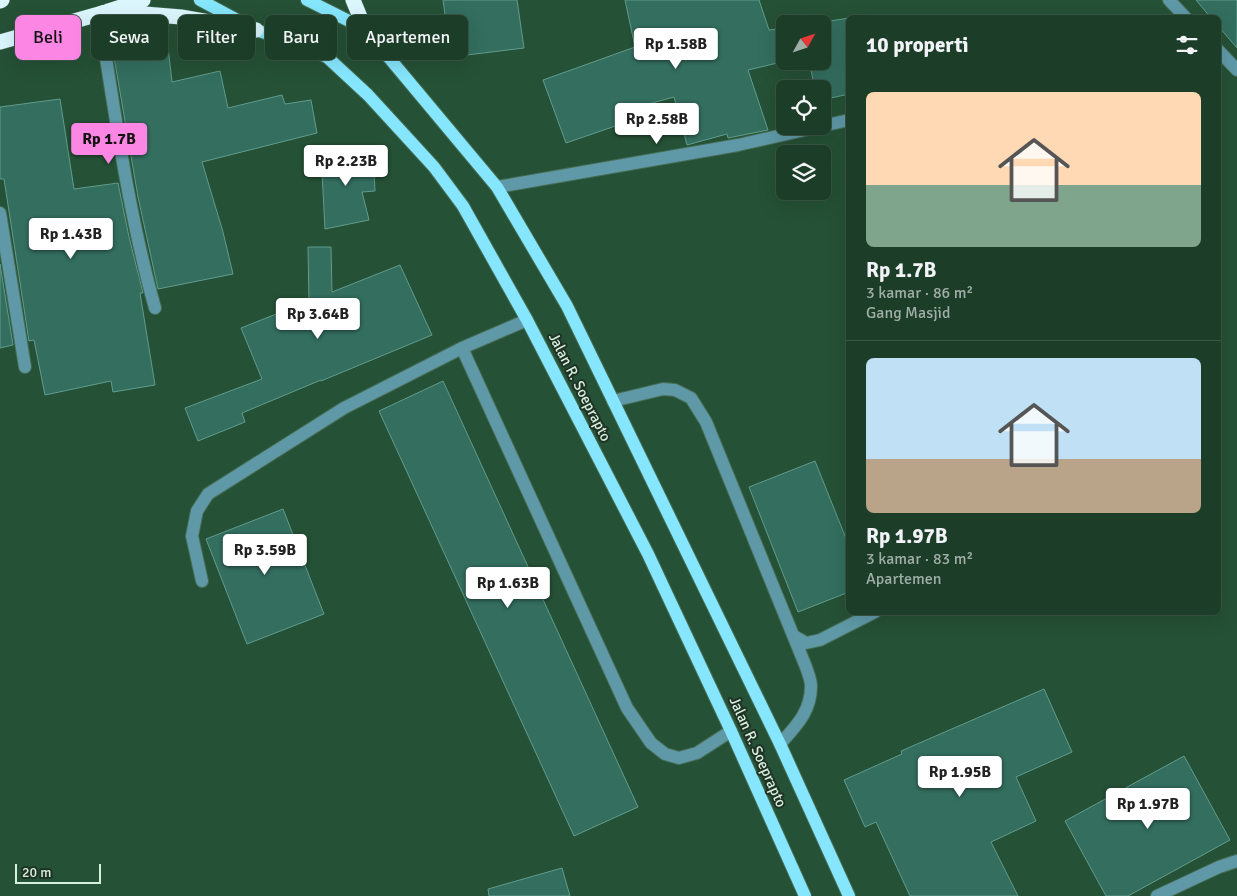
<!DOCTYPE html>
<html lang="id">
<meta charset="utf-8">
<style>
body{margin:0;font-family:Signika,sans-serif;background:#254430;color:#f1f3f6;height:100vh;display:flex;flex-direction:column;font-size:19px;white-space:nowrap}
*{box-sizing:border-box;margin:0}
p{font-size:16px;color:#a0aea8}
.icon{flex:none;width:28px;height:28px;fill:none;stroke:currentColor;stroke-width:2;stroke-linecap:round;stroke-linejoin:round}
.map{position:relative;flex:1;overflow:hidden}
.details{position:absolute;left:846px;top:15px;width:375px;height:600px;display:flex;flex-direction:column;background:#1c3d28;border-radius:8px;box-shadow:0 5px 20px #0002,0 0 0 1px #3a5645}
.details>*{flex:none}
.guide{position:absolute;left:15px;top:15px;width:475px;height:45px;display:flex;gap:10px}
.needle{width:32px;rotate:50deg}
.tools{position:absolute;left:776px;top:15px;display:grid;gap:10px}
.tools a{display:grid;place-items:center;width:55px;height:55px;border-radius:8px;background:#1c3d28;box-shadow:0 5px 20px #0002,0 0 0 1px #3a5645;font-size:25px}
.scale{position:absolute;left:15px;bottom:12px;width:86px;box-sizing:border-box;padding-left:5px;border:2px solid #d7efde;border-top:0;font-size:14px;line-height:18px;white-space:nowrap;color:#d7efde;-webkit-text-stroke:4px #1f3225;paint-order:stroke}
.price{position:absolute;translate:-50% -42px;padding:0 11px;border-radius:5px;background:#fff;color:#222;font-size:16px;line-height:32px;filter:drop-shadow(0 1px 2px #0008)}
.price::after{content:'';position:absolute;left:50%;top:30px;width:15px;height:11px;margin-left:-8px;background:inherit;clip-path:polygon(0 0,100% 0,50% 100%)}
.price.active{background:#fc86e4;color:#111}
ul{padding:0;list-style:none}
li{display:grid;align-content:center;gap:10px;height:265px;padding:0 20px}
li+li{border-top:1px solid #3a5645}
li span{display:grid;place-items:center;height:155px;border-radius:8px;color:#555}
li>.icon{margin-inline-start:auto}
span .icon{width:90px;height:90px;fill:#fffc;stroke-width:1}
li b{font-size:21px}
h2{display:flex;justify-content:space-between;align-items:center;height:60px;padding:0 20px;font-size:21px}
.chip{padding:0 18px;border-radius:8px;background:#1c3d28;box-shadow:0 5px 20px #0002,0 0 0 1px #3a5645;font-size:18px;line-height:45px}
.chip.active{background:#fc86e4;color:#111}
.map>svg:first-child{display:block}
.building{fill:#336e5f;stroke:#619c8d}
.lines{fill:none;stroke-linecap:round;stroke-linejoin:round}
.minor-casing{stroke:#456d54;stroke-width:14}
.major-casing{stroke:#456d54;stroke-width:14}
.highway-casing{stroke:#456d54;stroke-width:16}
.minor{stroke:#5f99a7;stroke-width:12}
.major{stroke:#85e6fd;stroke-width:12}
.highway{stroke:#dcf6fd;stroke-width:15}
.labels{text-anchor:middle;dominant-baseline:central;stroke-width:4;stroke-linejoin:round;paint-order:stroke}
.street-label{font-size:15px;fill:#d7efde;stroke:#1f3225}
</style>
<div class="map">
<svg width="1237" height="896" viewBox="0 0 1237 896">
<rect width="100%" height="100%" fill="#255136"/>
<!-- building -->
<path class="building" d="M 443,0 L 517,0 L 524,48 L 451,57 Z
M 625,0 L 759,0 L 769,30 L 785,28 L 785,61 L 786,61 L 748,70 L 768,130 L 728,138 L 727,134 L 687,145 L 674,97 L 623,111 L 627,122 L 566,143 L 543,80 L 635,47 Z
M 1196,0 L 1237,0 L 1237,48 L 1219,27 L 1219,18 L 1211,18 Z
M 849,18 L 849,94 L 822,100 L 822,89 L 815,89 L 809,61 L 822,61 L 822,24 L 811,24 Z
M 168,47 L 172,82 L 220,71 L 228,108 L 282,95 L 285,104 L 311,100 L 317,133 L 202,162 L 223,232 L 233,274 L 158,289 L 138,197 L 114,57 Z
M 60,99 L 74,189 L 118,183 L 129,237 L 143,293 L 140,293 L 155,385 L 113,392 L 111,381 L 45,395 L 34,340 L 29,341 L 4,179 L 0,179 L 0,107 Z
M 373,151 L 375,191 L 362,192 L 369,220 L 325,229 L 321,153 Z
M 308,247 L 331,247 L 332,292 L 400,265 L 432,335 L 321,381 L 321,380 L 242,413 L 245,422 L 198,441 L 185,408 L 262,379 L 241,328 L 309,301 Z
M 0,264 L 13,345 L 0,348 Z
M 443,381 L 638,807 L 574,836 L 379,411 Z
M 815,461 L 849,546 L 849,592 L 798,612 L 749,487 Z
M 283,509 L 324,614 L 247,644 L 206,539 Z
M 1044,689 L 1072,752 L 1016,777 L 1036,821 L 991,842 L 1018,896 L 910,896 L 876,822 L 865,827 L 844,780 L 902,754 L 901,751 Z
M 1184,756 L 1230,840 L 1128,896 L 1106,896 L 1065,821 Z
M 562,868 L 570,896 L 489,896 L 488,889 Z"/>
<g class="lines">
<defs>
<path id="minor" d="M 1169,0 L 1186,18
M 99,14 C 115,113 128,212 155,308
M 1219,51 L 1237,70
M 822,126 L 849,120
M 497,187 L 738,145 L 822,126
M 0,213 L 25,367
M 462,348 L 627,708 L 651,743 L 665,754 L 679,758 L 697,753 L 731,731
M 613,401 L 663,389 L 675,390 L 691,398 L 706,422 L 806,667 C 808,673 811,680 811,686 C 811,712 796,726 780,744
M 202,581 L 192,536 L 197,511 L 208,494 L 344,408 L 462,348 L 527,320
M 794,636 L 806,643 L 820,640 L 875,612
M 1157,896 L 1219,867 L 1237,861"/>
<path id="major" d="M 200,0 L 256,30 L 296,43 L 327,57 L 368,95 L 434,167 L 463,206 L 527,320 L 648,554 L 731,731 L 805,896
M 307,0 L 365,29 L 497,187 L 567,306 L 780,744 L 849,896"/>
<path id="highway" d="M 353,0 L 365,29
M 0,1 L 2,0
M 108,11 L 181,17 L 256,30
M 0,42 L 99,14 L 143,0"/>
</defs>
<!-- minor casing -->
<use href="#minor" class="minor-casing"/>
<!-- major casing -->
<use href="#major" class="major-casing"/>
<!-- highway casing -->
<use href="#highway" class="highway-casing"/>
<!-- minor -->
<use href="#minor" class="minor"/>
<!-- major -->
<use href="#major" class="major"/>
<!-- highway -->
<use href="#highway" class="highway"/>
</g>
<g class="labels">
<!-- street labels -->
<g class="street-label">
<text transform="translate(580 387) rotate(63)">Jalan R. Soeprapto</text>
<text transform="translate(758 752) rotate(66)">Jalan R. Soeprapto</text>
</g>
</g>
</svg>
<div class="tools">
<a><svg class="needle" viewBox="-14 -14 28 28"><path d="M0-13l5 13h-10z" fill="#e53935"/><path d="M0 13l5-13h-10z" fill="#a0aea8"/></svg></a>
<a><svg class="icon" aria-label="locate" viewBox="0 0 24 24"><circle cx="12" cy="12" r="6"/><path d="M12 2v4M12 18v4M2 12h4M18 12h4"/></svg></a>
<a><svg class="icon" aria-label="layers" viewBox="0 0 24 24"><path d="M12 4l9 5-9 5-9-5zM3 14l9 5 9-5"/></svg></a>
</div>
<div class="scale">20 m</div>
<b class="price" style="left:676px;top:70px">Rp 1.58B</b>
<b class="price" style="left:657px;top:145px">Rp 2.58B</b>
<b class="price active" style="left:109px;top:165px">Rp 1.7B</b>
<b class="price" style="left:346px;top:187px">Rp 2.23B</b>
<b class="price" style="left:71px;top:260px">Rp 1.43B</b>
<b class="price" style="left:318px;top:340px">Rp 3.64B</b>
<b class="price" style="left:265px;top:576px">Rp 3.59B</b>
<b class="price" style="left:508px;top:609px">Rp 1.63B</b>
<b class="price" style="left:960px;top:798px">Rp 1.95B</b>
<b class="price" style="left:1148px;top:830px">Rp 1.97B</b>
<div class="guide">
<a class="chip active">Beli</a>
<a class="chip">Sewa</a>
<a class="chip">Filter</a>
<a class="chip">Baru</a>
<a class="chip">Apartemen</a>
</div>
<section class="details">
<h2>10 properti<svg class="icon" aria-label="filters" viewBox="0 0 24 24"><path d="M4 7h16M4 17h16"/><circle cx="9" cy="7" r="2"/><circle cx="15" cy="17" r="2"/></svg></h2>
<ul>
<li><span style="background:linear-gradient(#ffd9b3 60%,#7fa58c 0)"><svg class="icon" aria-label="home" viewBox="0 0 24 24"><path d="M3 11l9-7 9 7M6 9v11h12V9"/></svg></span><div><b>Rp 1.7B</b><p>3 kamar · 86 m²</p><p>Gang Masjid</p></div></li>
<li><span style="background:linear-gradient(#bfe0f5 65%,#b9a48a 0)"><svg class="icon" aria-label="home" viewBox="0 0 24 24"><path d="M3 11l9-7 9 7M6 9v11h12V9"/></svg></span><div><b>Rp 1.97B</b><p>3 kamar · 83 m²</p><p>Apartemen</p></div></li>
</ul>
</section>
</div>
